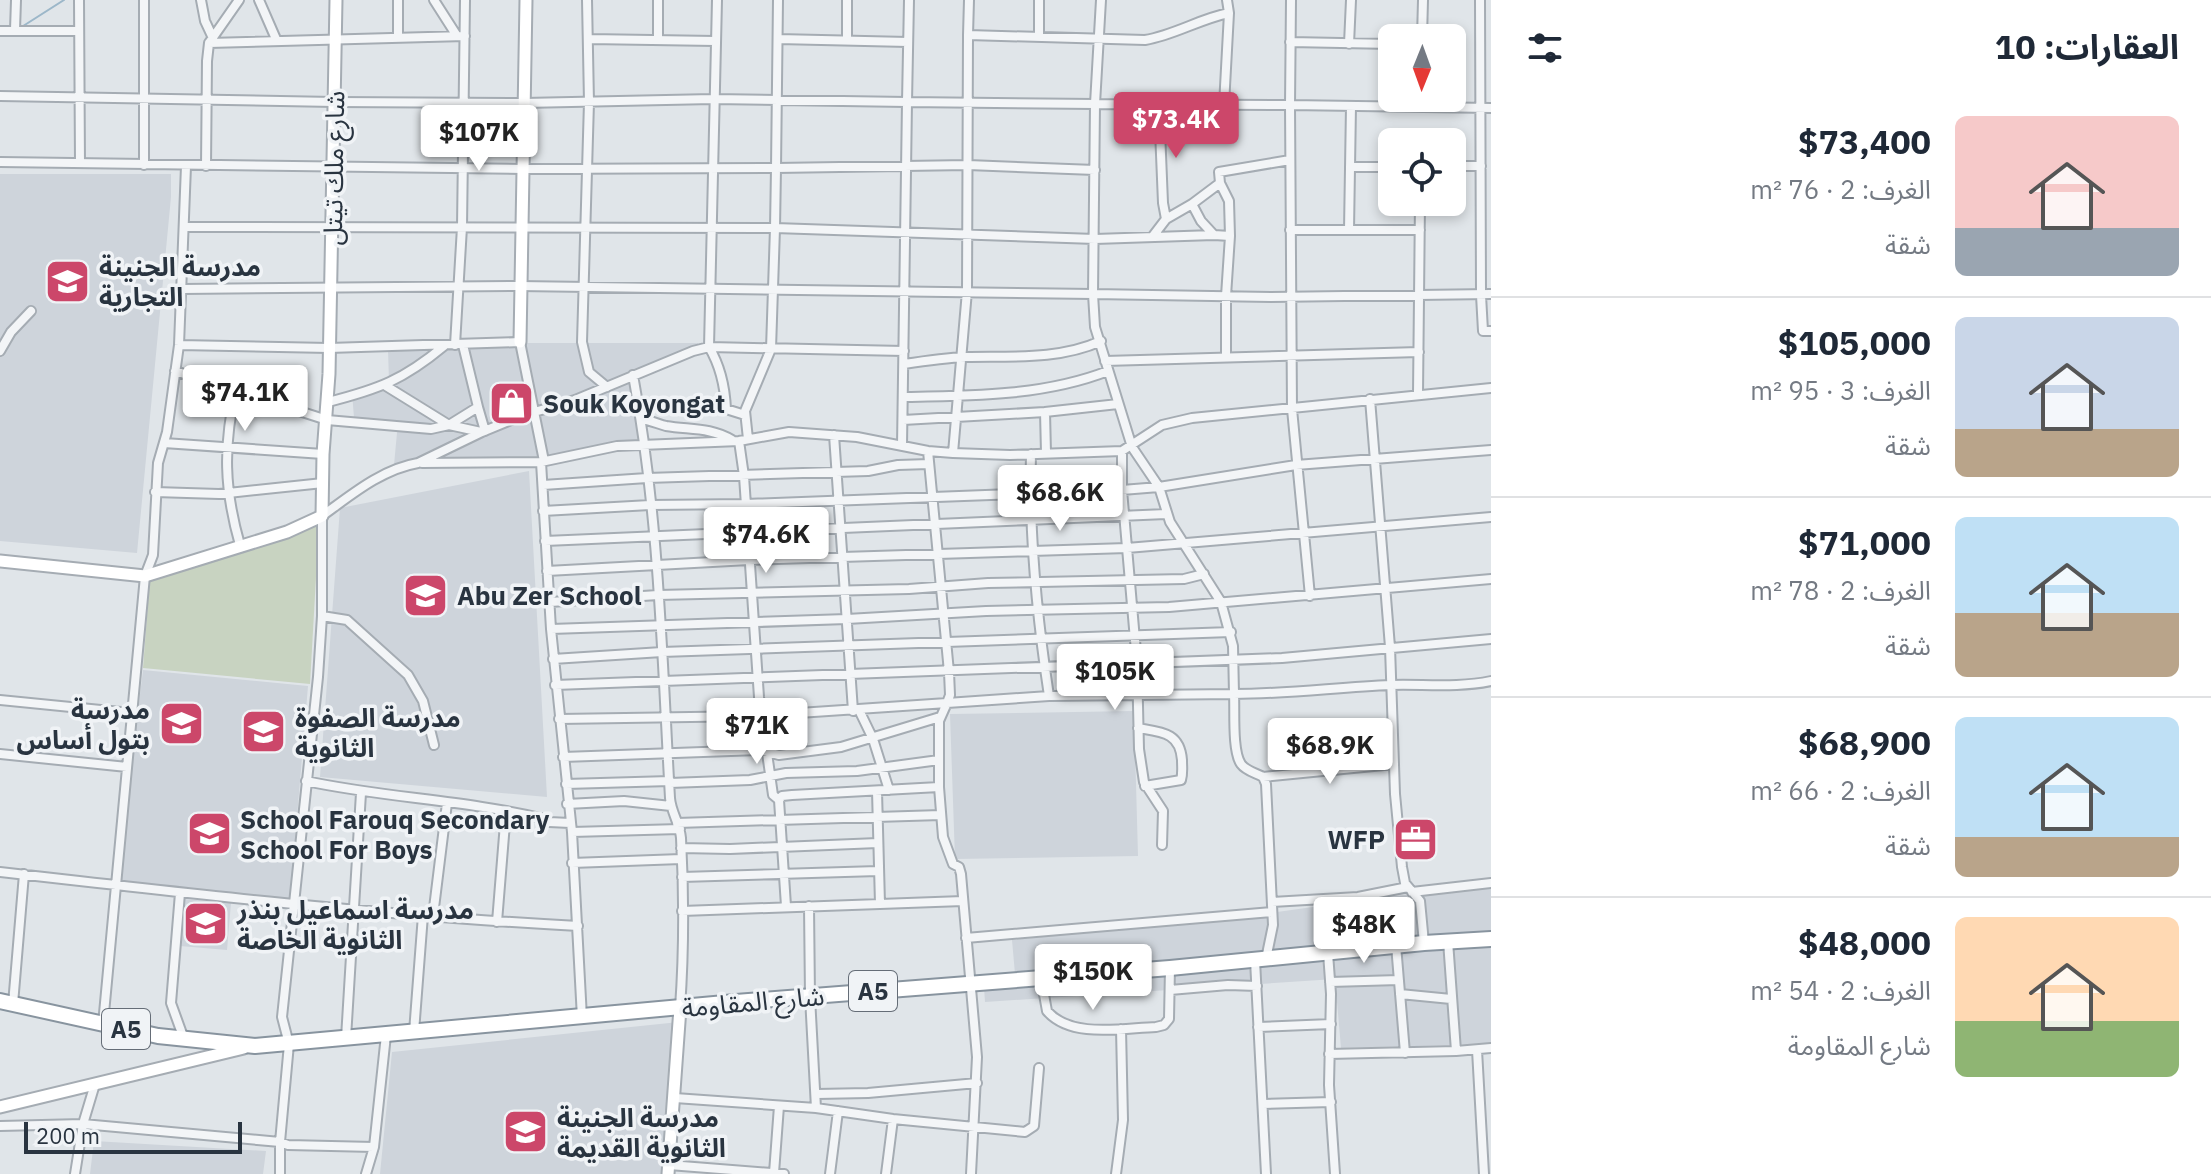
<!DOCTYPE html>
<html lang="ar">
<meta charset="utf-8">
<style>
body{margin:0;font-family:"IBM Plex Sans","Noto Sans Arabic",sans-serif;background:#f2f2f3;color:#1f2937;direction:rtl;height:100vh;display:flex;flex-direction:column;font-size:30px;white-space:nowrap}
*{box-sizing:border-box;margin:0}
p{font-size:26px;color:#747a83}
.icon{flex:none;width:44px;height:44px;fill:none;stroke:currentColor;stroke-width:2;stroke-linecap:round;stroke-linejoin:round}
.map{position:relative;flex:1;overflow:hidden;direction:ltr}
.drawer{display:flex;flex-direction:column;background:#fff;width:720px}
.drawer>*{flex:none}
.needle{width:52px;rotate:181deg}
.controls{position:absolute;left:1378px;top:24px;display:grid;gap:16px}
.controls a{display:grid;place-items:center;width:88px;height:88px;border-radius:12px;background:#fff;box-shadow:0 4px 12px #0003;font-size:40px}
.scale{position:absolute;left:24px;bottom:20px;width:218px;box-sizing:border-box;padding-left:8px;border:4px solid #293440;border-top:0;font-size:22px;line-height:28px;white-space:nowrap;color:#293440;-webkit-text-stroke:6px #f0f3f6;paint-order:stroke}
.price{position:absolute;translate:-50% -68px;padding:0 18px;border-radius:8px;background:#fff;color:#222;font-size:26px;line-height:52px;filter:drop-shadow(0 2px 4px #0008)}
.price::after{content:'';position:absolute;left:50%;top:48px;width:24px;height:18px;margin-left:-12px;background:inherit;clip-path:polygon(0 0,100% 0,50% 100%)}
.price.on{background:#cc476a;color:#fff}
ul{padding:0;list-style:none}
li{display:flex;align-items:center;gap:24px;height:200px;padding:0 32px}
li+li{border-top:2px solid #e0e1e3}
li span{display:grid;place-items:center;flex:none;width:224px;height:160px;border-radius:12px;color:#555}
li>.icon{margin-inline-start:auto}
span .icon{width:96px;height:96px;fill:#fffc;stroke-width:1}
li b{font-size:34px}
h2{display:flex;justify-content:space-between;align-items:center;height:96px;padding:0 32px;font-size:34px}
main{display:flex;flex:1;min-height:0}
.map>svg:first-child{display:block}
.built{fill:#ced4db}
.green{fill:#c8d3c1}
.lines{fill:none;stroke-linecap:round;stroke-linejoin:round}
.stream{stroke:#9cb7c9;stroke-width:2}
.street-casing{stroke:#a5acb3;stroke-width:12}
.secondary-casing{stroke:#a5acb3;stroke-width:15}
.highway-casing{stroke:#88949f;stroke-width:18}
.street{stroke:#f3f5f7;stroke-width:8}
.secondary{stroke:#fff;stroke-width:11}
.highway{stroke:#fff;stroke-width:14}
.labels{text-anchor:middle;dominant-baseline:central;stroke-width:7;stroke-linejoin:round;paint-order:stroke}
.shield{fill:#f0f3f6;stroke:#656d77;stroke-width:2}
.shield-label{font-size:24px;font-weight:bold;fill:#293440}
.street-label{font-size:26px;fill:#293440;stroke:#f0f3f6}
.poi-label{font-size:26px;font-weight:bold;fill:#293440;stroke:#f0f3f6;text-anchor:start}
</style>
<main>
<section class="drawer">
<h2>العقارات: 10<svg class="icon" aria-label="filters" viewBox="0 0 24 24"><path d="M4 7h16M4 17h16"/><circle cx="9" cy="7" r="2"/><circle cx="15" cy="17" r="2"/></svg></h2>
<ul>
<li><span style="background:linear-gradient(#f6c9c9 70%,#9aa5b1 0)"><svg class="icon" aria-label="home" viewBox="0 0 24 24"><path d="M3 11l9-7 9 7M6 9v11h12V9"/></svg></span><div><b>$73,400</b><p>الغرف: 2 · 76 m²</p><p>شقة</p></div></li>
<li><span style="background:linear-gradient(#c9d6e8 70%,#b9a48a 0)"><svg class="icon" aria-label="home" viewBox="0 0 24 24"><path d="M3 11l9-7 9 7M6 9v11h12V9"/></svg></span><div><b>$105,000</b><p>الغرف: 3 · 95 m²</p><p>شقة</p></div></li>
<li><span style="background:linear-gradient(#bfe0f5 60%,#b9a48a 0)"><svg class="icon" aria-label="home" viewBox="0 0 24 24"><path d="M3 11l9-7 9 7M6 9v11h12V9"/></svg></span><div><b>$71,000</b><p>الغرف: 2 · 78 m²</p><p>شقة</p></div></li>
<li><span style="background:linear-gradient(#bfe0f5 75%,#b9a48a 0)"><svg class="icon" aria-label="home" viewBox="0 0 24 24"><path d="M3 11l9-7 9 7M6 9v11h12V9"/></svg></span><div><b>$68,900</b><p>الغرف: 2 · 66 m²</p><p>شقة</p></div></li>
<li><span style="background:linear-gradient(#ffd9b3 65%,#8fb573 0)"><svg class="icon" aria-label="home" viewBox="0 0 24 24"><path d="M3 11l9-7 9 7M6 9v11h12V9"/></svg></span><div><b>$48,000</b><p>الغرف: 2 · 54 m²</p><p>شارع المقاومة</p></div></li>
</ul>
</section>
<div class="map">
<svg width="1491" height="1174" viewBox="0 0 1491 1174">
<rect width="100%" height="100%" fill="#e0e5e9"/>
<!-- built -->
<path class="built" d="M 0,174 L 171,174 L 171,197 L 137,553 L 0,541 Z
M 525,343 L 698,343 L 698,347 L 630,374 L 642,442 L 548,458 L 512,461 L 419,459 L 394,465 L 398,422 L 354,418 L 352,392 L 389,382 L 388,349 Z
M 529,471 L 547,797 L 320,777 L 340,508 Z
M 143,670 L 308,686 L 290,900 L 117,883 Z
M 1134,711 L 1138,856 L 955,859 L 950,714 Z
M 1491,887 L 1491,935 L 1015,974 L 1012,940 L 1235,918 L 1384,897 Z
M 184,899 L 231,903 L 227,950 L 180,946 Z
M 1491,942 L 1491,1044 L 1341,1048 L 1335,979 L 985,1002 L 984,987 Z
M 679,1022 L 664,1174 L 380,1174 L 392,1052 Z
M 94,1141 L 266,1151 L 263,1174 L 90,1174 Z"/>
<!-- green -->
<path class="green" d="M 319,524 L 310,684 L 143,668 L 150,577 Z"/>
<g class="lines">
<!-- stream -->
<path class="stream" d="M 20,28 L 64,0"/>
<defs>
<path id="street" d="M 79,0 L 80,163
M 201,0 L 205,21 L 212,36
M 259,0 L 276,39
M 434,0 L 457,36
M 587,0 L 589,102 L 582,342 L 589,372 L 607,387
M 717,0 L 709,347 C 721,367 725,387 726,409 L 745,415
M 778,0 L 776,168 L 968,165 L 1095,170
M 1039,0 L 1039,37
M 1291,0 L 1290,105 L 1095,104 L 1093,294 L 1271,297 L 1491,294
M 1480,0 L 1481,295 L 1483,331 L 1491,331
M 15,30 L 16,0
M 0,31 L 79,31
M 968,35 L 969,0
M 398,36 L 398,0
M 1422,38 L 1423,0
M 589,39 L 715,41
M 778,39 L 908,42
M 658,40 L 658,0
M 847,40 L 847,0
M 1290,42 L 1392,44
M 209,43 L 465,36
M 1349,44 L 1351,0
M 0,96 L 334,102 L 524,103 L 713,99 L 907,102 L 909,0
M 1224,105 L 1229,13 L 1227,0
M 1159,106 L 1163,203 L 1166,219
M 0,162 L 523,169 L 776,168 L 775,228 L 184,227
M 144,165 L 144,0
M 206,166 L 207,61 L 209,43 L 239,0
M 1452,166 L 1481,166
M 1351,167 L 1392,167
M 1220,183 L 1229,201 L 1230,236
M 1192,204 L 1201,221 L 1214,235 L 1230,236 L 1226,296 L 1226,357
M 1290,230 L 1420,230
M 1349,230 L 1351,106
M 1153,236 L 1166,219 L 1192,204 L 1220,183 L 1219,172 L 1290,160
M 182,289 L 519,286 L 1093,294 L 1095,327 L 1132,447 L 1159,487 L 1170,522 L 1221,602 L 1233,646 L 1234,694 L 1049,696 L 947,703 L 939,721 L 939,787 L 943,837 L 953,864 L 959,867 L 961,874 L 977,1057 L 971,1174
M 179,345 L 329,348 L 520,342 L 544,461
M 455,345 L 462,227 L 465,0
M 0,351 L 11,332 L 31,311
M 1105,361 L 1419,352
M 904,364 C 924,361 945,358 966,357 C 1011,356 1059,360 1101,341
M 175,371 L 327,420 L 431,429 L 449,425 L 481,432
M 633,375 C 659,514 662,657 670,798 C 671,812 680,824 681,838 C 684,894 684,952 680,1008
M 386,386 L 449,425 L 478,407 L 463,345
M 236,389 C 223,446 224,489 240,545
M 1418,394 L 1420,202
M 903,397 C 971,396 1044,396 1108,371
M 1370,399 L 1390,647 L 1395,794 L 1402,867 L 1405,883 L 1420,901 L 1424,943
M 328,402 C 379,389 403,380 444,346
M 638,404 L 726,409
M 478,407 L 485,431
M 641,419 C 650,420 658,424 666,426 C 690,430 710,427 732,440
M 903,420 L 1045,412
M 834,435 L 853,711
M 748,439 L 745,411 L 771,349 L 775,228 L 1095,239 L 1214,235
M 739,441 L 744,476 L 759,697 L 773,795 L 779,800 L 786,906
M 164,443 L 323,454
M 902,446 L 907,102 L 1095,104 L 1101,0
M 1122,451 L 1122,490 L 1137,663 L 1139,749 L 1144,782 L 1163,811 L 1162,845
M 953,453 L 967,291 L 968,35 L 1145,40 C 1175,35 1199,19 1229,13
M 1046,453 L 1045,412 L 1118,404
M 1031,454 C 1029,534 1037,617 1049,696
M 422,463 L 541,462
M 543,485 L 647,478 L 868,471 L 898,465 L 929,464
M 155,492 L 219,494 L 323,483
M 543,511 L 650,505 L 746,504 L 1122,490 L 1159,487 L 1296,465 L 1491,450
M 545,541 L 1166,514
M 547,571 L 749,560 L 1127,548 L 1491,517
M 1310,596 L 1292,409 L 1290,105 L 1491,108
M 550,602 L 658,595 L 909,589 L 988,583 L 1184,579 L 1204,574
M 322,616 L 347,620 L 408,675 L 423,701 L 434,745
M 551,629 L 847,619 L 986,611 L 1169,607 L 1491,579
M 553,659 L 662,652 L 1231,632
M 555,685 L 1282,658 L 1491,639
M 0,700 L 131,713
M 859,710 L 873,739 L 889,790
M 559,719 L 756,716 L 947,703 L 950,695 L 949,672 L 928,451
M 1138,728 C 1161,732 1180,732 1182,760 C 1182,768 1183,773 1181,780 L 1145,786
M 0,754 L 127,767
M 563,757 L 759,750 L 779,755 L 841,747 L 940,717
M 1394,764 L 1263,777 C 1256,773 1246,771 1241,764 C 1232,751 1235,711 1234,694 C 1287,694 1339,687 1391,685 C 1424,684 1458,688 1491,681
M 1263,777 L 1266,784 L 1273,925 L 1266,959
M 306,781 C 385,798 466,800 545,819 L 549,822 L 570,823
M 670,783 L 750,780 L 786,773 L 857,771 L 939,760
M 566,784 L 670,781
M 877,791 L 880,904
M 779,800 L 782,796 L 792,795 L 939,787
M 567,804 L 624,801 L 671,806
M 677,823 L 941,815
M 572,832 L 680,829
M 681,848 L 730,849 L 878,843
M 572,863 L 681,859
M 0,872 C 192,894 385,916 578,926
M 682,877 L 878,871
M 1412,892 L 1491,883
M 180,893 L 171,1003 L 184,1039
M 1272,902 L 1358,897 L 1408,887
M 809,906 L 810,997 L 816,1108
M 682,911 L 963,901
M 433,916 L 447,803
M 497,922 L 506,811
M 966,938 L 1272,912
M 1448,941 L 1456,1051
M 1396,945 L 1405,1053
M 1328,953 L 1331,994 L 1329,1085 L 1335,1174
M 1255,960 L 1266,1174
M 1041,978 L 1047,1011 C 1071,1039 1123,1028 1156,1027 L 1164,1025 L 1169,1019 L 1170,968
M 1330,982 L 1399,980
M 1170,990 L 1228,985 L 1257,986
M 1400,994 L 1451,999
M 13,1004 L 24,874
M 582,1018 L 572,832 L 551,629 L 541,462 L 617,446 L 739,441 L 789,432 L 857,437 L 928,451 L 953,453 L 1010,455 L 1122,451 L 1162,425 L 1192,418 L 1491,388
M 103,1024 L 145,576 L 153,555 L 158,463 L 167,432 L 179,345 L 186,166
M 1258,1027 L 1331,1024
M 414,1032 L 423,915
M 346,1038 L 361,793
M 1477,1050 L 1484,1174
M 1329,1054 L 1456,1051 L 1491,1048
M 817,1094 L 868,1093 L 977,1083
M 675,1098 L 816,1108 L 893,1119 L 1025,1132 L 1034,1126 L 1039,1068
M 1263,1104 L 1331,1102
M 0,1126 L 83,1124 L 280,1142 L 288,1145 L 374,1147
M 669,1165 L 784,1174
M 774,1173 L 779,1106
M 75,1174 L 83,1124 L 95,1084
M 280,1174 L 280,1142 L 289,1044 L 282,1017 L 318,677 L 322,616 L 322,516 C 351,495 382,469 418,463 L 482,432 L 521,416 L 575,400 L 693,351 L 709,347 L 904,351
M 366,1174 L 374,1147 L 386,1035
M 830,1174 L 838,1111
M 886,1174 L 893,1119
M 1116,1174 L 1123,1120 L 1121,1029"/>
<path id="secondary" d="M 520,342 L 526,0
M 0,561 L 145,576 L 287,532 L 322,516 L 323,454 L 329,374 L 336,0
M 0,1107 L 244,1048
M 668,1174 L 680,1008"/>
<path id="highway" d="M 0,1001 L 158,1036 L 255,1046 L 736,1002 L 1170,968 L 1424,943 L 1491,939"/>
</defs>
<!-- street casing -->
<use href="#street" class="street-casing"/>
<!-- secondary casing -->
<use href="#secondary" class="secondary-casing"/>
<!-- highway casing -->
<use href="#highway" class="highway-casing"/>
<!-- street -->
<use href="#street" class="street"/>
<!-- secondary -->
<use href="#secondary" class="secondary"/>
<!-- highway -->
<use href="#highway" class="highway"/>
</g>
<!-- icons -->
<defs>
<symbol id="university-square" viewBox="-11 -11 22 22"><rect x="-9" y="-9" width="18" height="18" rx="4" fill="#cc476a" stroke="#f0f3f6"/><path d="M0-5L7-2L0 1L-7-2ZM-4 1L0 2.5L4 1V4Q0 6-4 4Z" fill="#fff"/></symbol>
<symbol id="shop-square" viewBox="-11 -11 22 22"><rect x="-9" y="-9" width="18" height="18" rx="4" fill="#cc476a" stroke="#f0f3f6"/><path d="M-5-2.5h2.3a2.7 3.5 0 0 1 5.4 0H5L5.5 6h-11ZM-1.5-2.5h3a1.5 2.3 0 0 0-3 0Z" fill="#fff"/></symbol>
<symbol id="school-square" viewBox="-11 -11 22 22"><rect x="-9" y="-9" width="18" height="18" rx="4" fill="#cc476a" stroke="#f0f3f6"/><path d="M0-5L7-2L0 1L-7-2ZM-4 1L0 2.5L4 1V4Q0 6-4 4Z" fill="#fff"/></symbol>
<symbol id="office-square" viewBox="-11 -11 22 22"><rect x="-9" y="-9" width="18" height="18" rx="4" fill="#cc476a" stroke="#f0f3f6"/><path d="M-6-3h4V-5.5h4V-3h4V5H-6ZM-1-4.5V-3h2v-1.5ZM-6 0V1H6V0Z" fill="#fff"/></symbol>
</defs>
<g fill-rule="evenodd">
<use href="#university-square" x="42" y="256" width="51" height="51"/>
<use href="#shop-square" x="486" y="378" width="51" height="51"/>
<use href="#school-square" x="400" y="570" width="51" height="51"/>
<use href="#school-square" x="156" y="698" width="51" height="51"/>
<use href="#university-square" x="238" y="706" width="51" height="51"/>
<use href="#university-square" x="184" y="808" width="51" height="51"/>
<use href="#office-square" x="1390" y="814" width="51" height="51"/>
<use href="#school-square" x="180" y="898" width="51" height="51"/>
<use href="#school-square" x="500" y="1106" width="51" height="51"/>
</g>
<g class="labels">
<!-- shield labels -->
<g class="shield">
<rect x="849" y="971" width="48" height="40" rx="6"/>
<rect x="102" y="1009" width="48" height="40" rx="6"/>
</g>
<g class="shield-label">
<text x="873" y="991">A5</text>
<text x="126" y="1029">A5</text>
</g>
<!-- street labels -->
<g class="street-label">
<text transform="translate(333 168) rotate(-89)">شارع ملك تيتل</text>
<text transform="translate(753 1001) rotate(-5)">شارع المقاومة</text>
</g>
<!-- poi labels -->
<g class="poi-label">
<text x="99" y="266">مدرسة الجنينة<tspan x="99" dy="30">التجارية</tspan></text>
<text x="543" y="403">Souk Koyongat</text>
<text x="457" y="595">Abu Zer School</text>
<text x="150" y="709" text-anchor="end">مدرسة<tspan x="150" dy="30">بتول أساس</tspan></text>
<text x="295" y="717">مدرسة الصفوة<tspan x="295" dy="30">الثانوية</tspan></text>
<text x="240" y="819">School Farouq Secondary<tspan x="240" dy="30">School For Boys</tspan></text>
<text x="1385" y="839" text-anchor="end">WFP</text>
<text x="237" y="909">مدرسة اسماعيل بنذر<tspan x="237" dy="30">الثانوية الخاصة</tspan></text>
<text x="557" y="1117">مدرسة الجنينة<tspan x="557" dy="30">الثانوية القديمة</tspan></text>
</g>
</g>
</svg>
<div class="controls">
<a><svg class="needle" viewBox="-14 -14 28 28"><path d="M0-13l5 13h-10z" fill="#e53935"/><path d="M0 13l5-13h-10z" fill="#747a83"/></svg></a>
<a><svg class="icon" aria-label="locate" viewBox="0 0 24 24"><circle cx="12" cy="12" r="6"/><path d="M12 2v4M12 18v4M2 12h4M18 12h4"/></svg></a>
</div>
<div class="scale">200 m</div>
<b class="price on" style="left:1176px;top:160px">$73.4K</b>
<b class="price" style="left:479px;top:173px">$107K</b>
<b class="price" style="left:245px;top:433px">$74.1K</b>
<b class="price" style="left:1060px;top:533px">$68.6K</b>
<b class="price" style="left:766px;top:575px">$74.6K</b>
<b class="price" style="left:1115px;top:712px">$105K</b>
<b class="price" style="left:757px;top:766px">$71K</b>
<b class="price" style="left:1330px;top:786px">$68.9K</b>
<b class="price" style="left:1364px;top:965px">$48K</b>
<b class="price" style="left:1093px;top:1012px">$150K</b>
</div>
</main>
